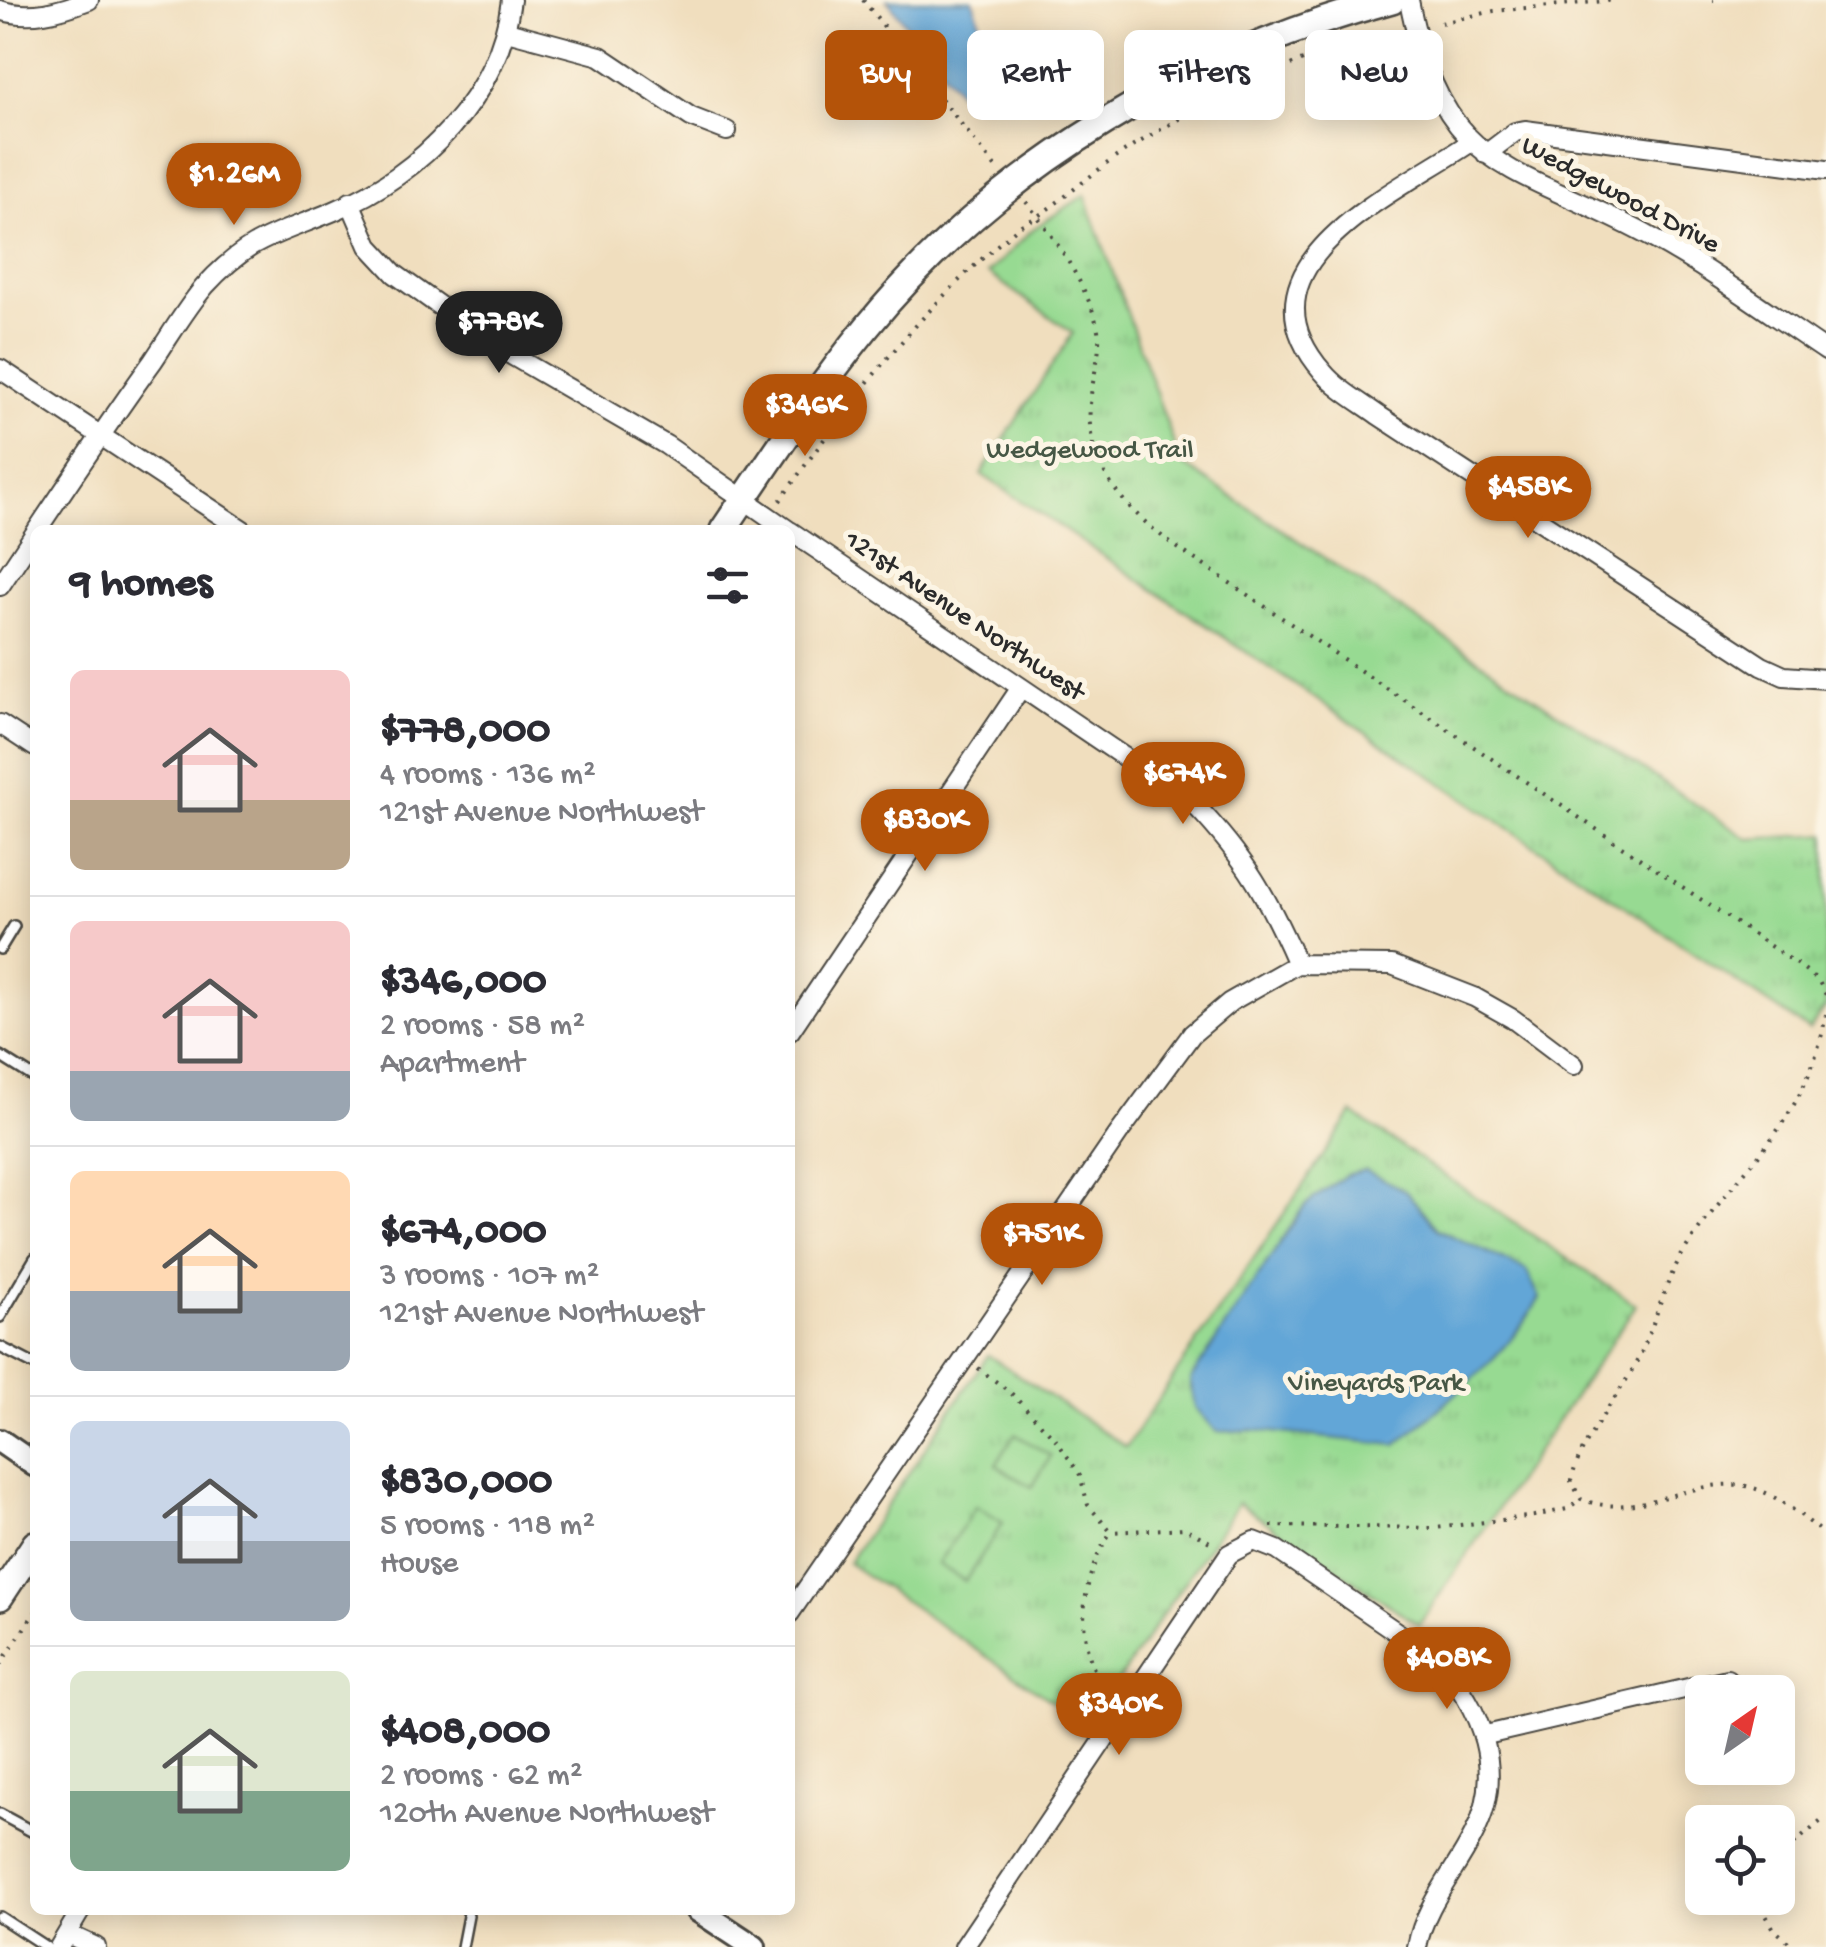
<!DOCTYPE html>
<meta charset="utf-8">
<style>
body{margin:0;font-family:"Gochi Hand",sans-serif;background:#f7f7f7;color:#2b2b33;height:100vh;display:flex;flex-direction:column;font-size:38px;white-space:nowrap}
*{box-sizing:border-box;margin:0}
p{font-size:32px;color:#7c7c81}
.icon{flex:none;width:55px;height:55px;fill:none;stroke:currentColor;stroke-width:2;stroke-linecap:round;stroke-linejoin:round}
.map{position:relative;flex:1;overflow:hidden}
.sheet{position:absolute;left:30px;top:525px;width:765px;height:1390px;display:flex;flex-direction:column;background:#fff;border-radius:15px;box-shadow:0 5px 25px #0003}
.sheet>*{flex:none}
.guide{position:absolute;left:825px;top:30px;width:850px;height:90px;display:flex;gap:20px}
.needle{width:65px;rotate:34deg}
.tools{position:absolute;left:1685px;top:1675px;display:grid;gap:20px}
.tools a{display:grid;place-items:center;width:110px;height:110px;border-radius:15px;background:#fff;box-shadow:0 5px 25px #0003;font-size:50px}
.price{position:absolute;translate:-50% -85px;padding:0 22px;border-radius:35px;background:#b45309;color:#fff;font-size:32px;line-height:65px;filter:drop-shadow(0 2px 5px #0008)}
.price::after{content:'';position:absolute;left:50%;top:60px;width:30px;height:22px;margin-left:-15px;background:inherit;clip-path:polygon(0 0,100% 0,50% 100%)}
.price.current{background:#222;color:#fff}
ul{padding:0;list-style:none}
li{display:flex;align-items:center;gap:30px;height:250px;padding:0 40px}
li+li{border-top:2px solid #e1e1e2}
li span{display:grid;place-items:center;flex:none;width:280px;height:200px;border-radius:15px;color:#555}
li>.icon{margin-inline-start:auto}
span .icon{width:120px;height:120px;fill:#fffc;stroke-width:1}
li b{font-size:42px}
h2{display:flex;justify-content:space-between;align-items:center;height:120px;padding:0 40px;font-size:42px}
.chip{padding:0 35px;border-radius:15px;background:#fff;box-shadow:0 5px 25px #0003;font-size:35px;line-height:90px}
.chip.current{background:#b45309;color:#fff}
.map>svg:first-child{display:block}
.grass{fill:url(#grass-tufts);stroke:#61825e;stroke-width:2.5}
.pitch{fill:#97da92;stroke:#61825e;stroke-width:2.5}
.water{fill:#62a6d7;stroke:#466881;stroke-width:2.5}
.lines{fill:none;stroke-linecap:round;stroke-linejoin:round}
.service-casing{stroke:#494641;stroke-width:14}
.minor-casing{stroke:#494641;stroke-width:22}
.tertiary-casing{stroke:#494641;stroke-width:28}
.secondary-casing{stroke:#494641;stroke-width:30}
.path{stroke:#494641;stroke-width:4;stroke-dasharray:2.5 8;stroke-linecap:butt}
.service{stroke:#fff;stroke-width:9}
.minor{stroke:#fff;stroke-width:18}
.tertiary{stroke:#fff;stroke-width:22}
.secondary{stroke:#fff;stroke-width:25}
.labels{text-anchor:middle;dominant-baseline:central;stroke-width:10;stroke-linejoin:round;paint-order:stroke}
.street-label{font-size:28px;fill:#2b2b2b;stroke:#fcf5e5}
.park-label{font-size:28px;fill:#465745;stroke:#fcf5e5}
</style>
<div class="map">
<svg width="1826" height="1947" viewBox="0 0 1826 1947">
<defs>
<pattern id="grass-tufts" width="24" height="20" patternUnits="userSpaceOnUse" patternTransform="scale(2.5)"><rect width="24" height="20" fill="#97da92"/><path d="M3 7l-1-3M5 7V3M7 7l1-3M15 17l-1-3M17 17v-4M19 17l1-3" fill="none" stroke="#82bb7e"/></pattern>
</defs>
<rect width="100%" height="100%" fill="#fcf5e5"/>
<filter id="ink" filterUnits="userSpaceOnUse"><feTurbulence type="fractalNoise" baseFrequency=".01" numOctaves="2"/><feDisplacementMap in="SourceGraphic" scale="20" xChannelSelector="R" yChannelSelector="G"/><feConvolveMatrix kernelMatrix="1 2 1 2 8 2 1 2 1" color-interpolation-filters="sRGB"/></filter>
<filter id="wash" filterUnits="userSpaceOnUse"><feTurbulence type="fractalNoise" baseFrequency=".0048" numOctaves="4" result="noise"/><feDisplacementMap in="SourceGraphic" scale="40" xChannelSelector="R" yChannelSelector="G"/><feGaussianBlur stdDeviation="2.25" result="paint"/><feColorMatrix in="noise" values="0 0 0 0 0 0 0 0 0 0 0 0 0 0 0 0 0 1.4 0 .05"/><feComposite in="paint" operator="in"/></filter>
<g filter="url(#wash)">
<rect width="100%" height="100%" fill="#f0debe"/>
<!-- grass -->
<path class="grass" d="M 1085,195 L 1181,463 L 1748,839 L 1826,834 L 1826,1007 L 1809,1030 L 981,474 L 1073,333 L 988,273 L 1033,229 Z
M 1352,1113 L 1636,1305 L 1419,1625 L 1238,1503 L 1088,1725 L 848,1563 L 988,1355 L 1126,1447 Z"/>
<!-- pitch -->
<path class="pitch" d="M 1015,1434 L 1051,1456 L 1032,1487 L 996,1465 Z
M 976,1506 L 1003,1523 L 965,1581 L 938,1564 Z"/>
<!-- water -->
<path class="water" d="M 887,0 L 973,0 L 994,66 L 991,87 L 979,96 L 961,95 Z
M 1365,1170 L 1406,1191 L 1437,1229 L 1526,1270 L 1540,1298 C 1505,1357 1448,1401 1396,1445 L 1253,1430 L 1217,1432 L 1195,1407 L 1190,1380 L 1305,1205 L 1346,1175 Z"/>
</g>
<g filter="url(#ink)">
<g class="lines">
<defs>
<path id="service" d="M 0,949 L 14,926
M 0,1056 L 35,1078
M 0,1317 L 35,1258
M 0,1347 L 35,1365
M 0,1814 L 35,1833
M 0,1917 L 46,1947
M 462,1947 L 468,1916"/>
<path id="minor" d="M 1409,0 C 1444,180 1518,163 1654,239 C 1714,272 1769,313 1826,351
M 0,10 C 30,20 60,11 89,0
M 507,31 L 600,56 L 691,117 L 727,131
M 1471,142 C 1399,192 1228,263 1323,372 C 1337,389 1360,402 1378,415 L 1762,666 L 1784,676 L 1826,679
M 1486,154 L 1515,132 L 1525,130 L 1826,170
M 350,202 L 369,246 L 395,274 L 494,345 L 666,445 L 788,530
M 0,369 L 243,530
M 37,530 C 75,473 113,416 153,361 C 170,336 186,308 205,286 C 250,237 277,235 334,211 C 421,174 499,97 511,0
M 790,531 L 1195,805 C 1247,860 1267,896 1297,964 L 1392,965 L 1474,997 L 1513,1019 L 1574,1065
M 0,586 L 35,533
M 0,724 L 35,747
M 790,1031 L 1020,689
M 790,1613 L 1119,1133 L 1192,1034 L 1230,1002 L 1297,964
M 1486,1735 L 1727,1679
M 68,1934 L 96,1947
M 59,1947 L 81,1910
M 964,1947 L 1229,1554 L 1254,1541 L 1277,1550 L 1436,1659 C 1482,1707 1507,1773 1473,1836 C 1454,1874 1425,1904 1417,1947"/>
<path id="tertiary" d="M 0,1441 L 35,1465
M 698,1910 L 754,1947"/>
<path id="secondary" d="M 723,530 C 769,462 815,391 867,327 C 1000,164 1191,54 1392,0
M 0,1597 L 35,1544"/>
</defs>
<!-- service casing -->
<use href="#service" class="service-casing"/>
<!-- minor casing -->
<use href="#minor" class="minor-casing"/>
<!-- tertiary casing -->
<use href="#tertiary" class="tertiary-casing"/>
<!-- secondary casing -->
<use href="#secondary" class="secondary-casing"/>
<!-- path -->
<path class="path" d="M 863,0 L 997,169
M 1713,0 L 1714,0
M 1441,23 L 1494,11 L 1616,0
M 1026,202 C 1052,233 1095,296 1099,337 C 1100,359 1091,383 1090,405 C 1085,468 1126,509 1172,544 L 1800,966 L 1818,980 L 1826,995
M 780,501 C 851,399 924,304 1021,225 C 1047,215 1093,171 1121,154 C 1201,102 1295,56 1388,33
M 1826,1014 C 1808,1120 1747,1160 1690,1242 C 1663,1281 1658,1320 1637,1361 C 1616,1402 1583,1435 1571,1481 L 1581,1499 C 1634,1521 1687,1480 1740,1485 C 1772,1489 1801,1516 1826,1535
M 978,1368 L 1010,1392 L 1057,1441 L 1080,1475 L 1088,1505 L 1111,1532 L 1185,1528 L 1215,1545
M 1271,1526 L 1436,1528 L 1534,1516 L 1567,1509 L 1581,1499
M 0,1665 L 35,1612
M 1110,1696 C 1072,1648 1079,1579 1111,1532
M 1778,1857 L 1826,1817
M 1756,1898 L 1774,1929 L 1794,1947"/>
<!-- service -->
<use href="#service" class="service"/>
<!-- minor -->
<use href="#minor" class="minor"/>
<!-- tertiary -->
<use href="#tertiary" class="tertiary"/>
<!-- secondary -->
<use href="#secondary" class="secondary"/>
</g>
</g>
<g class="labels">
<!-- street labels -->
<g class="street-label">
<text transform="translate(1620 196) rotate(28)">Wedgewood Drive</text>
<text transform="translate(964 617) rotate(34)">121st Avenue Northwest</text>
</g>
<!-- park labels -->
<g class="park-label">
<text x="1090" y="451">Wedgewood Trail</text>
<text x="1376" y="1384">Vineyards Park</text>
</g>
</g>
</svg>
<div class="tools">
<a><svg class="needle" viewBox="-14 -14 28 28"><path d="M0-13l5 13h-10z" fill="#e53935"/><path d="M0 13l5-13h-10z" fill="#7c7c81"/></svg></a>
<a><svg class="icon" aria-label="locate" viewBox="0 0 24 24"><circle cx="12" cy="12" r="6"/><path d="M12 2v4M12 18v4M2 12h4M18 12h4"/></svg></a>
</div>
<b class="price" style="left:234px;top:228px">$1.26M</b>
<b class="price current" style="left:499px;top:376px">$778K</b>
<b class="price" style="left:805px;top:459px">$346K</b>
<b class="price" style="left:1528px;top:541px">$458K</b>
<b class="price" style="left:1183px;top:827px">$674K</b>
<b class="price" style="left:925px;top:874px">$830K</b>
<b class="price" style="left:1042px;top:1288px">$751K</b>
<b class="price" style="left:1447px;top:1712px">$408K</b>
<b class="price" style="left:1119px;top:1758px">$340K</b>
<div class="guide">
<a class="chip current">Buy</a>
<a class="chip">Rent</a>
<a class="chip">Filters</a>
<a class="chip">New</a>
</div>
<section class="sheet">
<h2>9 homes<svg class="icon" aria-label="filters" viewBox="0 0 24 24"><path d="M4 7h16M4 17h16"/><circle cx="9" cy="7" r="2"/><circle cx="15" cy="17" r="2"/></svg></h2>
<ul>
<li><span style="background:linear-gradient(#f6c9c9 65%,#b9a48a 0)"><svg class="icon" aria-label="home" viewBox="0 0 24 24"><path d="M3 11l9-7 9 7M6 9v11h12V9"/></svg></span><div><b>$778,000</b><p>4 rooms · 136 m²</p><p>121st Avenue Northwest</p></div></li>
<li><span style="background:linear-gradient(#f6c9c9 75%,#9aa5b1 0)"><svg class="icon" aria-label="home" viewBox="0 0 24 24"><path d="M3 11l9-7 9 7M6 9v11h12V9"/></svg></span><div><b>$346,000</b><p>2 rooms · 58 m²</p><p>Apartment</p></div></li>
<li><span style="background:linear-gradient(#ffd9b3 60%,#9aa5b1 0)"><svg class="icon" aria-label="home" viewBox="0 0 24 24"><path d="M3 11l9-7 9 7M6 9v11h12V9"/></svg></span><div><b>$674,000</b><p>3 rooms · 107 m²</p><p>121st Avenue Northwest</p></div></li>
<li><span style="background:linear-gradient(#c9d6e8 60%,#9aa5b1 0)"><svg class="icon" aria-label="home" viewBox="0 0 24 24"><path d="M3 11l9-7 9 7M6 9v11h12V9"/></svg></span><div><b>$830,000</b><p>5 rooms · 118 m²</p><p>House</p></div></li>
<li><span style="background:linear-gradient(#dfe7d0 60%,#7fa58c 0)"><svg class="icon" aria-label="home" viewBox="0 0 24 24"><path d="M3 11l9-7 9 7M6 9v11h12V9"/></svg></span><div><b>$408,000</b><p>2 rooms · 62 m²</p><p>120th Avenue Northwest</p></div></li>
</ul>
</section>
</div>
